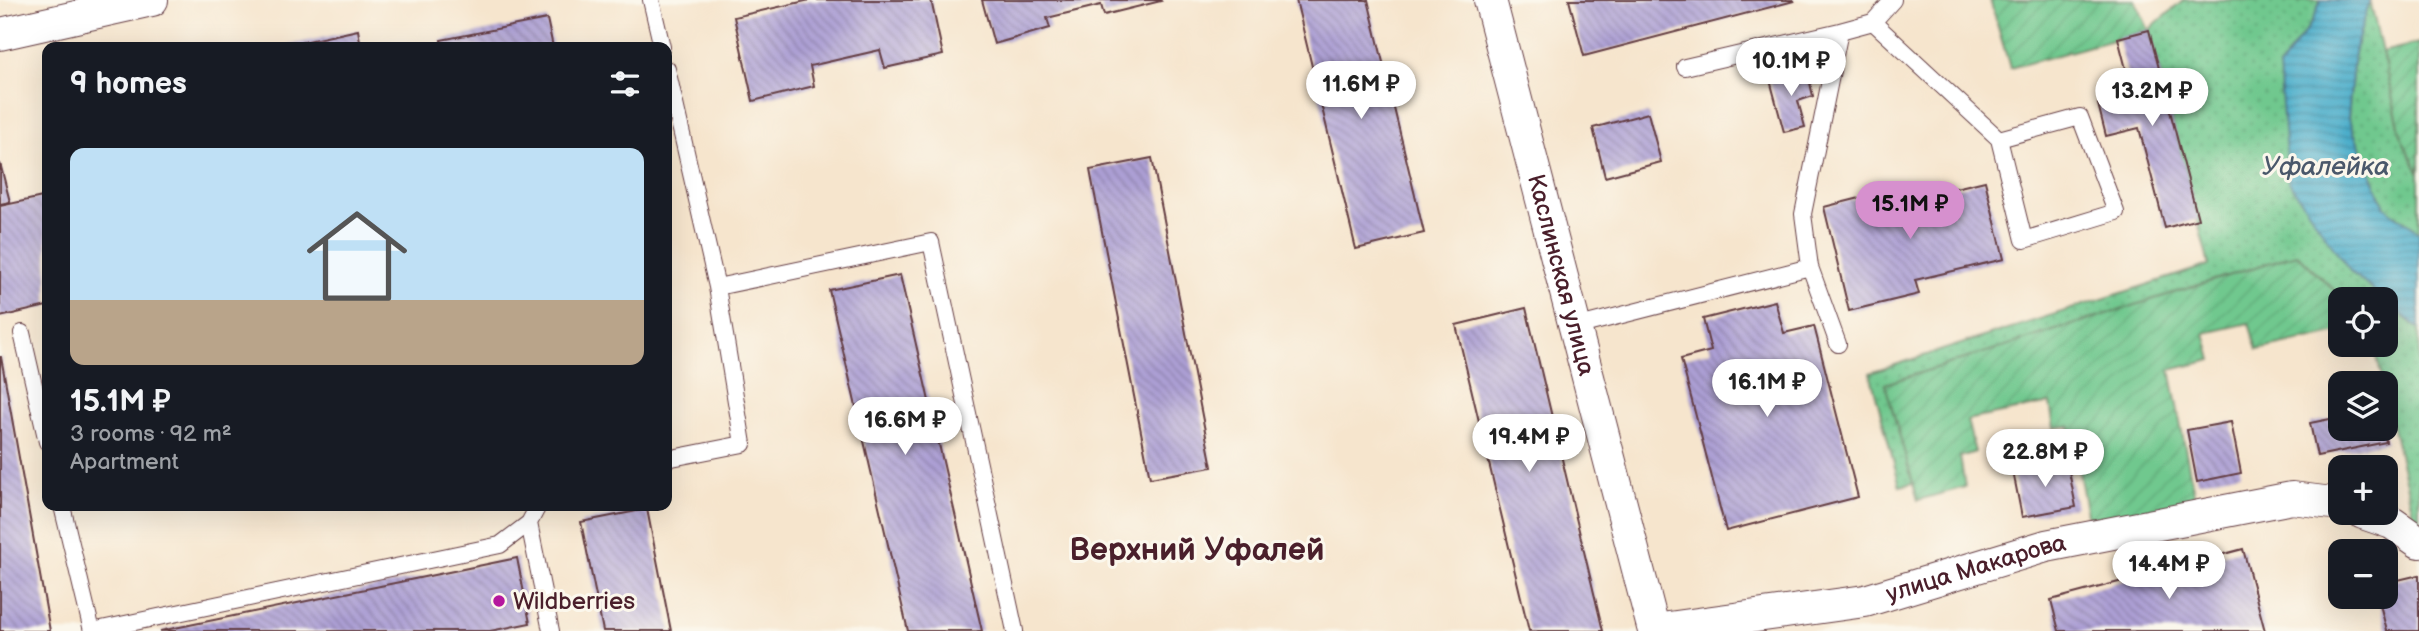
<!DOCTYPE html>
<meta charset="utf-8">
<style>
body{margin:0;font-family:"Balsamiq Sans",sans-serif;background:#242831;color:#f1f3f6;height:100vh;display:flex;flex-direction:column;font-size:26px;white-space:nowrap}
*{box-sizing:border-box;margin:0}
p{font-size:23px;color:#9ea1a6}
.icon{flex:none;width:38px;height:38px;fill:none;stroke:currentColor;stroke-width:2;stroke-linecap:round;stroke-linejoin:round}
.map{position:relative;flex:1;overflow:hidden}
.drawer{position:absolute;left:42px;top:42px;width:630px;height:469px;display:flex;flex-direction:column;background:#171b24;border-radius:14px;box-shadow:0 7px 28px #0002}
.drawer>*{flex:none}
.tools{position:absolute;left:2328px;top:287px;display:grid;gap:14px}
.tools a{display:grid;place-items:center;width:70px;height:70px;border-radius:14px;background:#171b24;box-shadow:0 7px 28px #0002;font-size:35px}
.price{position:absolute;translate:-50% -60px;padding:0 16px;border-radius:24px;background:#fff;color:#222;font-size:23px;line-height:46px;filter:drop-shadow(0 2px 4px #0008)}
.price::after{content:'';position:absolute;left:50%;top:42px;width:21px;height:16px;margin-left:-10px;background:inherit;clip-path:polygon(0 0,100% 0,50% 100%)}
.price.active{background:#d690ce;color:#111}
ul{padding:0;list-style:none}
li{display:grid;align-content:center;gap:14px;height:371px;padding:0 28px}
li+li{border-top:2px solid #363941}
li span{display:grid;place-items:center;height:217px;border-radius:14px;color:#555}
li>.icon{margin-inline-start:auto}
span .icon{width:126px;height:126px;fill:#fffc;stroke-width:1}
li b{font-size:30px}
h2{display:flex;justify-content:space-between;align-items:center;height:84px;padding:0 28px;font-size:30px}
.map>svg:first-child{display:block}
.grass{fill:url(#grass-dots);stroke:#5d745c;stroke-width:2}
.garden{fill:url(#garden-furrows);stroke:#5d745c;stroke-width:2}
.water{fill:url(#water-rules);stroke:#4a667b;stroke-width:2}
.building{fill:url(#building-back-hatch)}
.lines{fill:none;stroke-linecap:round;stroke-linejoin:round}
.service-casing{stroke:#643d43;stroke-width:18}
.minor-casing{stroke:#643d43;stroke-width:34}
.service{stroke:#fff;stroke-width:16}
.minor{stroke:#fff;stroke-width:32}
.poi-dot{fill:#b5179e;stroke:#fbf7ec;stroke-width:2.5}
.labels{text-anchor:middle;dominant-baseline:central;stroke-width:6;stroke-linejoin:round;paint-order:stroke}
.street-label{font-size:24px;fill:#4a1f2b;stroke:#fbf7ec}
.poi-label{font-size:24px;fill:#4a1f2b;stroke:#fbf7ec;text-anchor:start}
.water-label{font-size:26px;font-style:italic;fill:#4a586b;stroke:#fbf7ec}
.district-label{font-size:32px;font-weight:bold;fill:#4a1f2b;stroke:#fbf7ec}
</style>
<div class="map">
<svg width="2419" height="631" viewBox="0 0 2419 631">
<defs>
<pattern id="grass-dots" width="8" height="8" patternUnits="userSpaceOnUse" patternTransform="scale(1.75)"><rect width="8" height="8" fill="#70c88e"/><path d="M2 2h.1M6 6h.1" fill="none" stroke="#62ab7b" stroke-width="1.8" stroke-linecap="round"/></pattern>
<pattern id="garden-furrows" width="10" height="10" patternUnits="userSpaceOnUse" patternTransform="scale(1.75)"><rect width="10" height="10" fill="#70c88e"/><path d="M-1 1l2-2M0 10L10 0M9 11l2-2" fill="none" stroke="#62ab7b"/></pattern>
<pattern id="water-rules" width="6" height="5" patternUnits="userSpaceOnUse" patternTransform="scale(1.75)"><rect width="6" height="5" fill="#4baecb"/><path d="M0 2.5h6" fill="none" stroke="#408da5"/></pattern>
<pattern id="building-back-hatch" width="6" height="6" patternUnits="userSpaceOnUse" patternTransform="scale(1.75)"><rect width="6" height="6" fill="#ac9fd4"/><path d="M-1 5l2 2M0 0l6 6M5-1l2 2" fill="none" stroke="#8e81ac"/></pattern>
</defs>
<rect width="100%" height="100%" fill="#fbf7ec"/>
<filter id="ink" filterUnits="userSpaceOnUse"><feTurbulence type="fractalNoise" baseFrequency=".0143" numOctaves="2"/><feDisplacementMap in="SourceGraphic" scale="14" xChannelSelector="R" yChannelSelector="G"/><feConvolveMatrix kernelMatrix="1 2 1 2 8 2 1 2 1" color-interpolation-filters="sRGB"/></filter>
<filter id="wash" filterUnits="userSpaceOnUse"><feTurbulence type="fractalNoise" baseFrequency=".00686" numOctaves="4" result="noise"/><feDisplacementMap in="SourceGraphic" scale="28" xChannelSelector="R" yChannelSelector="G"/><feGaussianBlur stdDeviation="1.57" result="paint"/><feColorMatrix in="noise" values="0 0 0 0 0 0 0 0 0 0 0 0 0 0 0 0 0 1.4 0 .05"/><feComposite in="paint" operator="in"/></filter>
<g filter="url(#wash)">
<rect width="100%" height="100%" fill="#f6e5cd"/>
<!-- grass -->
<path class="grass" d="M 2184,0 L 2321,0 L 2312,22 L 2279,67 L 2350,271 L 2384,299 L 2343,299 L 2297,254 L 1886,384 L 1913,483 L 1900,486 L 1870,373 L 2209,265 L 2149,30 Z
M 2370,0 L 2402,139 L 2419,174 L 2419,232 L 2385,207 L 2348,118 L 2354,53 Z
M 2385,300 L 2419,329 L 2419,525 L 2415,522 L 2385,395 L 2385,383 L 2383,383 L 2374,345 L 2385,345 Z"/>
<!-- garden -->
<path class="garden" d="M 1990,0 L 2135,0 L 2149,30 L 2010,68 Z
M 2419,43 L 2419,174 L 2402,139 L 2382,52 Z
M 2297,254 L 2343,299 L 2340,299 L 2340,332 L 2257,350 L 2249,323 L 2205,333 L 2212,360 L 2170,370 L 2196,504 L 2089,525 L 2070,426 L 2054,428 L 2050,403 L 1967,420 L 1975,452 L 1960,457 L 1965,487 L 1918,500 L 1885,384 Z"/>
<!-- water -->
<path class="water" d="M 2321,0 L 2370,0 L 2354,53 L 2348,118 L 2385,207 L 2419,232 L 2419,329 L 2350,271 L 2288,181 L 2279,67 L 2312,22 Z"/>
<g id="blocks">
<!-- building -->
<path class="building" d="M 810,0 L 931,0 L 943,55 L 885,68 L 880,50 L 810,66 L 814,86 L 753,101 L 734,17 Z
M 982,0 L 1160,0 L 1161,1 L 1104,15 L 1101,5 L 1047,18 L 1050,28 L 994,44 Z
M 1296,0 L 1368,0 L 1424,233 L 1356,249 Z
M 1569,0 L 1793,0 L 1794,1 L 1584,56 Z
M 547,19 L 553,47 L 442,47 L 441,40 Z
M 358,30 L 361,47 L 285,47 L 285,46 Z
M 2149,30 L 2198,219 L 2165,228 L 2139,128 L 2106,136 L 2098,104 L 2133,96 L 2118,38 Z
M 1807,70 L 1813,96 L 1798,101 L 1805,127 L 1784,132 L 1770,80 Z
M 1648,113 L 1661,162 L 1605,177 L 1593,128 Z
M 1152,158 L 1212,467 L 1150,478 L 1090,170 Z
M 0,163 L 10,202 L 0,204 Z
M 1985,181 L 2004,259 L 1915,280 L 1919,294 L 1849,311 L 1824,207 L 1892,190 L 1896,202 Z
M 47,196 L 47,306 L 0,317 L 0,206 Z
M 900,275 L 982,631 L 908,631 L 829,290 Z
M 1775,301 L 1784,333 L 1814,326 L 1858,497 L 1726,531 L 1681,359 L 1711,351 L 1703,319 Z
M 1526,308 L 1603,631 L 1529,631 L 1456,325 Z
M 0,357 L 1,357 L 50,631 L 0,631 Z
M 2340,417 L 2340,429 L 2383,429 L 2386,442 L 2317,456 L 2310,423 Z
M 2231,422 L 2241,473 L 2197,482 L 2187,430 Z
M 2067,461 L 2076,507 L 2022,517 L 2013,471 Z
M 647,509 L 671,631 L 603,631 L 581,522 Z
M 2243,549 L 2265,631 L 2059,631 L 2051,600 Z
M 517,558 L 530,623 L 490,631 L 160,631 Z
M 2419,575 L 2419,631 L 2387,631 L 2378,597 L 2385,597 L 2385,583 Z"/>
</g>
</g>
<g filter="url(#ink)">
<use href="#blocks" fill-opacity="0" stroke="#643d43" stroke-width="2"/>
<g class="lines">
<defs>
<path id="service" d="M 651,0 L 662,47
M 1893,0 L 1873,22 L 1999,139 L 2024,240 L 2116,212 L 2080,117 L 1999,139
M 1840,31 L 1873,22
M 667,69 L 717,287 L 743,444 L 667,459
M 1810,267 L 1838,344
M 717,287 L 931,242 L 1015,631
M 1575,327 L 1810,267 L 1803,214 L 1840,31 L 1685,67
M 22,333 L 47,442
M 62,506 L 92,631
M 538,506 L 529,523 L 551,631
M 92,631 L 500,545 L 529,523"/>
<g id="minor">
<path id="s1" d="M 1490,0 L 1654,631"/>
<path d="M 0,34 L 152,0"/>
<path d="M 2363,513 L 2392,523 L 2419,542"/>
<path id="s2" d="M 1654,630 L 1865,601 L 2046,546 L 2292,498 L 2340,504"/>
</g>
</defs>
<!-- service casing -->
<use href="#service" class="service-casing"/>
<!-- minor casing -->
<use href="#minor" class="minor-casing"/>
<!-- service -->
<use href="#service" class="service"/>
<!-- minor -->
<use href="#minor" class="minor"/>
</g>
</g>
<!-- markers -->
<circle class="poi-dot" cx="499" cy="601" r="7"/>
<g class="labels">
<!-- street labels -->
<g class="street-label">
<text stroke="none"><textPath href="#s1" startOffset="284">Каслинская улица</textPath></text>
<text stroke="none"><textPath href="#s2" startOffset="329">улица Макарова</textPath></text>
</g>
<!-- poi labels -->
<g class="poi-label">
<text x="513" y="601">Wildberries</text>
</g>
<!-- water labels -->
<g class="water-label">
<text x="2326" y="167">Уфалейка</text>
</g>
<!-- district labels -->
<g class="district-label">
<text x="1197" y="550">Верхний Уфалей</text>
</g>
</g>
</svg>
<div class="tools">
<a><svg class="icon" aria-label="locate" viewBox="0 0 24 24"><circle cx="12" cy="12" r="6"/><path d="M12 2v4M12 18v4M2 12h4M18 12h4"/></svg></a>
<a><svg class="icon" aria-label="layers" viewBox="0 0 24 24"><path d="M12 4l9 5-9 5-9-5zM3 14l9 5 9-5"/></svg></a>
<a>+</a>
<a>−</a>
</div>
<b class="price" style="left:1791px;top:98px">10.1M ₽</b>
<b class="price" style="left:1361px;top:121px">11.6M ₽</b>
<b class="price" style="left:2152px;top:128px">13.2M ₽</b>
<b class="price active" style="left:1910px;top:241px">15.1M ₽</b>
<b class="price" style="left:1767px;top:419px">16.1M ₽</b>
<b class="price" style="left:905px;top:457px">16.6M ₽</b>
<b class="price" style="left:1529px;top:474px">19.4M ₽</b>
<b class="price" style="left:2045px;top:489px">22.8M ₽</b>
<b class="price" style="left:2169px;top:601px">14.4M ₽</b>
<section class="drawer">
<h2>9 homes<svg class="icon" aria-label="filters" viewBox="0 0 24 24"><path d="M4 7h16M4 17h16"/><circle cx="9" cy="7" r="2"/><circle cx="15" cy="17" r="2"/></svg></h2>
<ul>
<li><span style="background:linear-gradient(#bfe0f5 70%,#b9a48a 0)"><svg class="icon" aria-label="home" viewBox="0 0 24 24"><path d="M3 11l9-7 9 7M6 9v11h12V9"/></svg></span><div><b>15.1M ₽</b><p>3 rooms · 92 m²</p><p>Apartment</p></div></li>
</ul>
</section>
</div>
